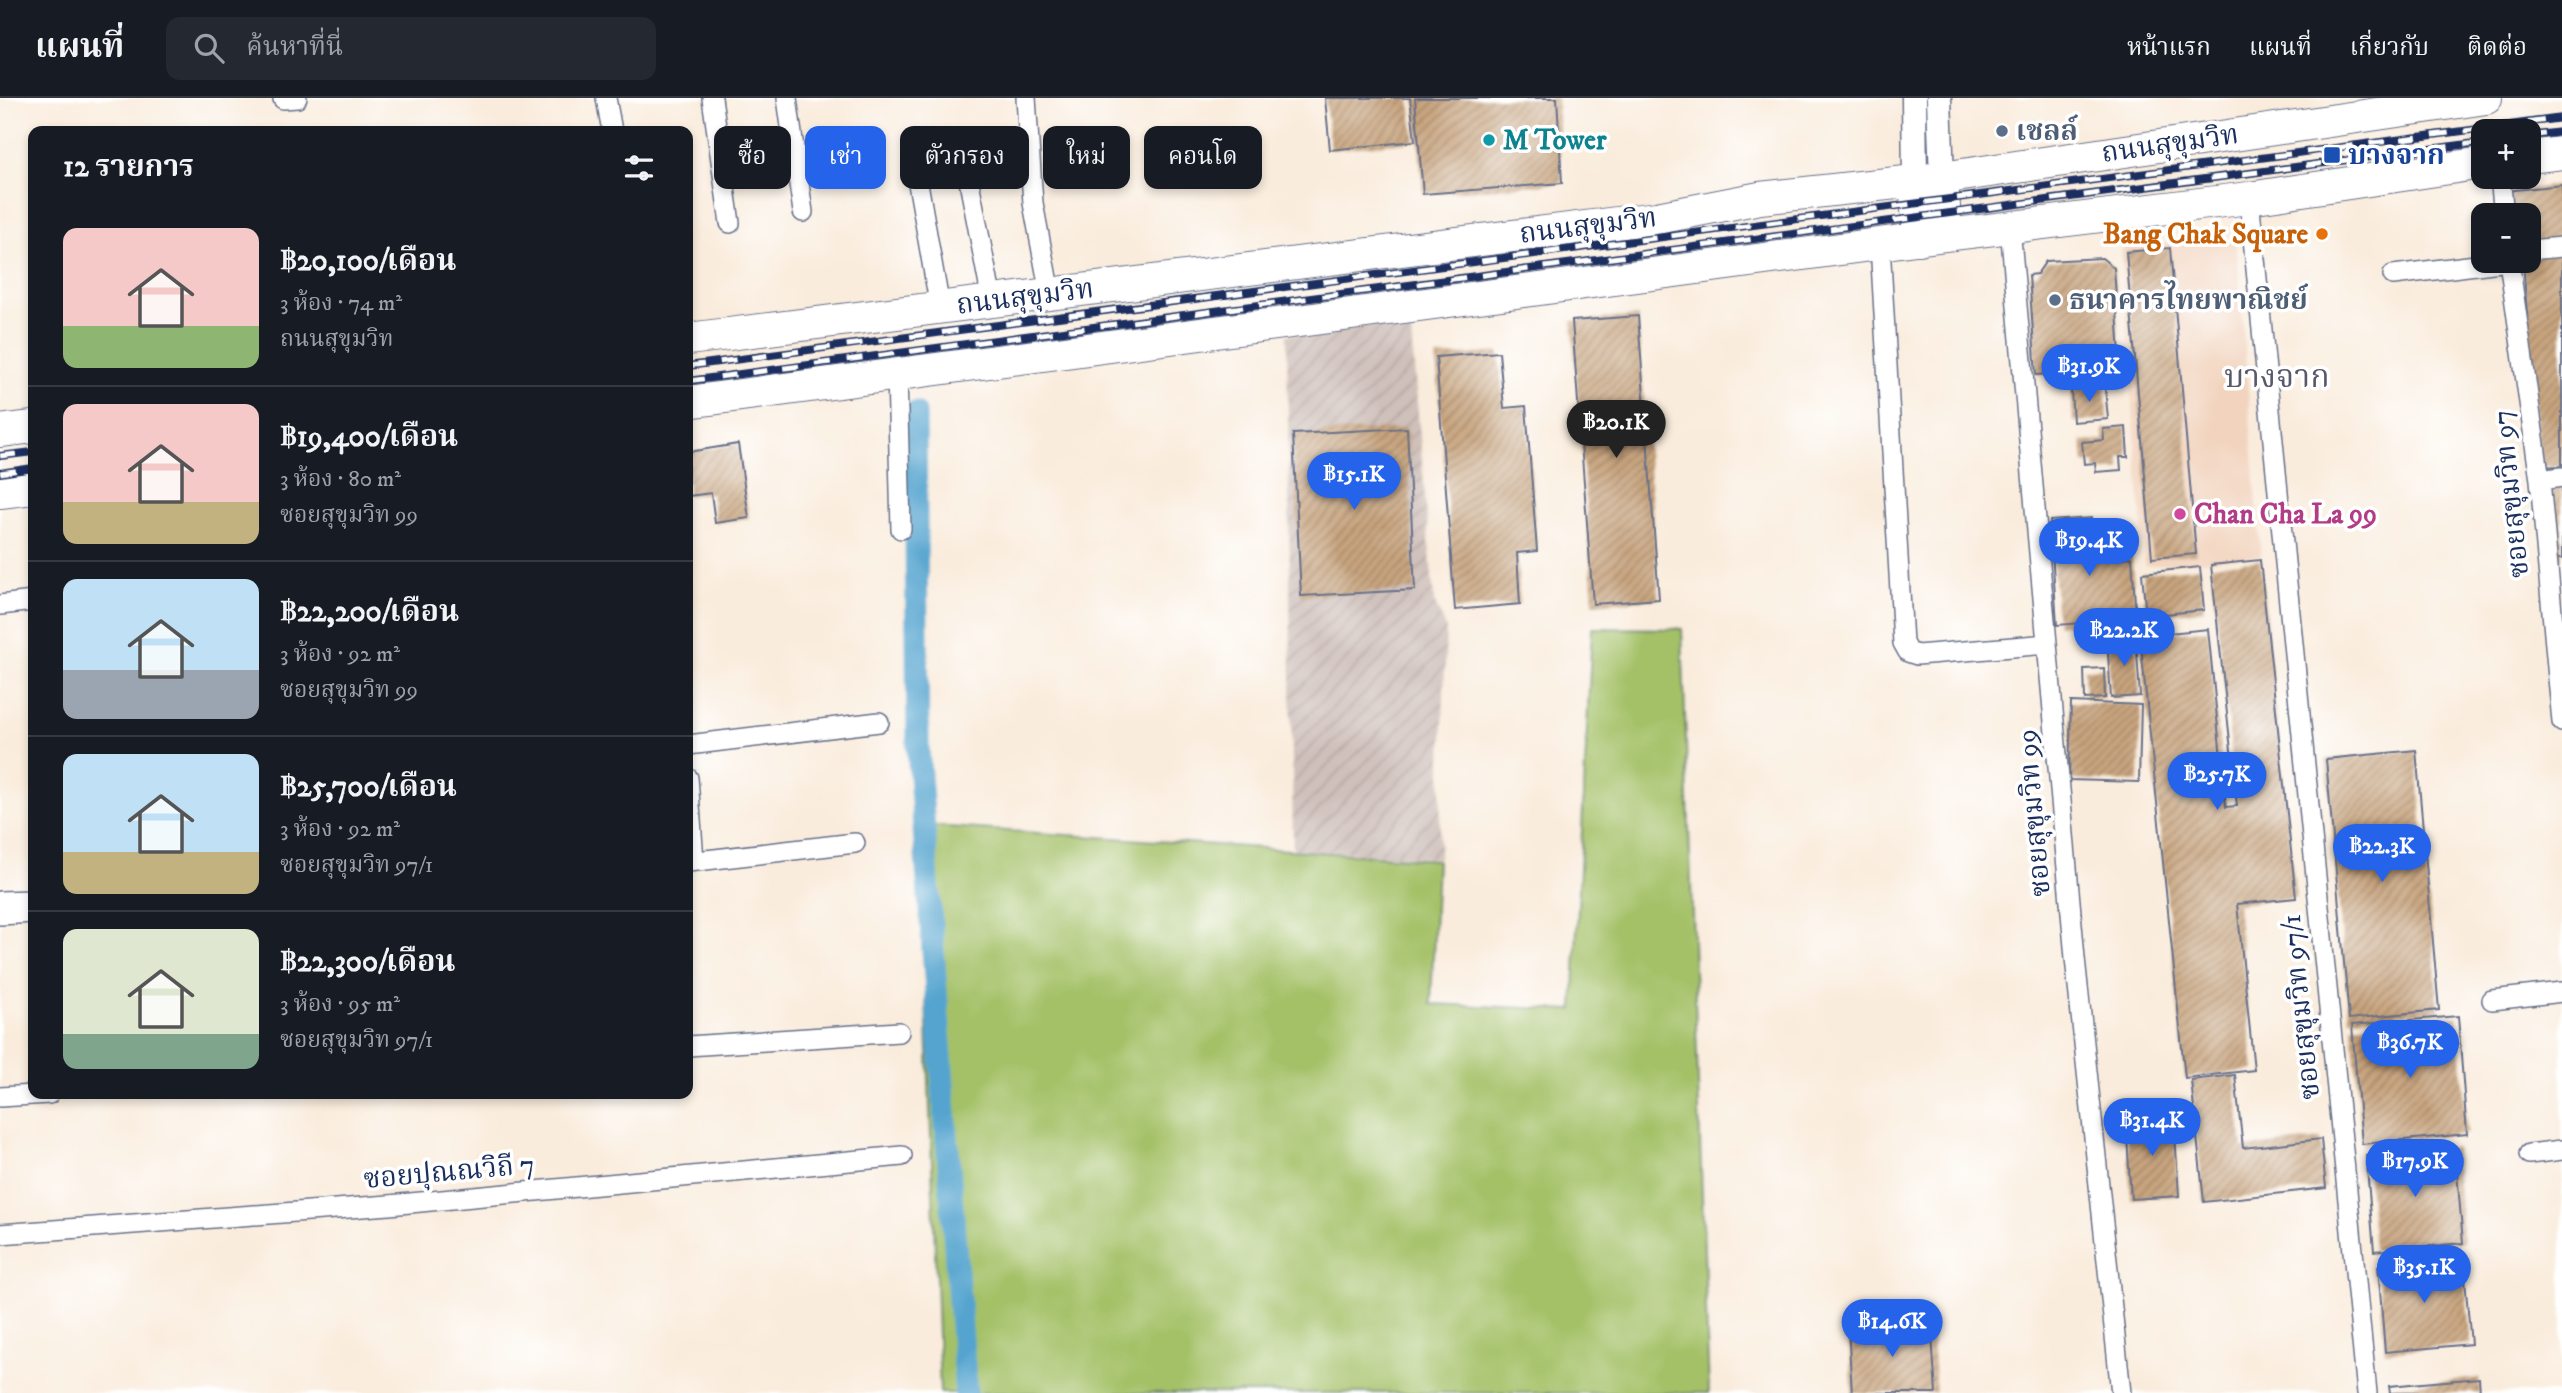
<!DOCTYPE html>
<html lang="th">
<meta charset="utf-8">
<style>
body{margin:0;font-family:"IM FELL DW Pica","Noto Serif Thai",serif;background:#242831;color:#f1f3f6;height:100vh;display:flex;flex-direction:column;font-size:26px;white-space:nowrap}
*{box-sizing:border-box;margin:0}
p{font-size:23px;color:#9ea1a6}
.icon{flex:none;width:38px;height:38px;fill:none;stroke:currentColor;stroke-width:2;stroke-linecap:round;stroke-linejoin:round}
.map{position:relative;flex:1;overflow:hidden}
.details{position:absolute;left:28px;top:28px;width:665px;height:973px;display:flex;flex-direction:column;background:#171b24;border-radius:14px;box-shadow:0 4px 10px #0003}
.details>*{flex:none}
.guide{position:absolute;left:714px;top:28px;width:665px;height:63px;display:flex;gap:14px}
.buttons{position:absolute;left:2471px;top:21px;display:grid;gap:14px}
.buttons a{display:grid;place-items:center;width:70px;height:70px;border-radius:14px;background:#171b24;box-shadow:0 4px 10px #0003;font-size:35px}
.price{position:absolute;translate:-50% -60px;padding:0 16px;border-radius:24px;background:#2563eb;color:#fff;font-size:23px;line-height:46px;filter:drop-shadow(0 2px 4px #0008)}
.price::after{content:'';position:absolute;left:50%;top:42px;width:21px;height:16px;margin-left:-10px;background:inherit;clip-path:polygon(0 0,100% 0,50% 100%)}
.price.on{background:#222;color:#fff}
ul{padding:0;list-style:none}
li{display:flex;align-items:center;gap:21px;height:175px;padding:0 35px}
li+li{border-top:2px solid #363941}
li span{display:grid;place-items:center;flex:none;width:196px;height:140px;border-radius:14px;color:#555}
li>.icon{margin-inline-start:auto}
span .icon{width:84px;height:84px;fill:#fffc;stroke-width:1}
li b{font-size:30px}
h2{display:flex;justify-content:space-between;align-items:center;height:84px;padding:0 35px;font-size:30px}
.chip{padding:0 24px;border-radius:14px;background:#171b24;box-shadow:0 4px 10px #0003;font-size:24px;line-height:63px}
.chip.on{background:#2563eb;color:#fff}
header{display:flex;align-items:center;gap:42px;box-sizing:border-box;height:98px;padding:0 35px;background:#171b24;border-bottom:2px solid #363941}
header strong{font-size:33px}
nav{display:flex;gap:38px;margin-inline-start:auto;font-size:24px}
.search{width:490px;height:63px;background:#242831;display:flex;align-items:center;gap:18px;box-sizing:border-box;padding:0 24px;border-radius:14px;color:#9ea1a6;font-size:26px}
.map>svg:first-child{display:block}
.built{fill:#f2d4be}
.industrial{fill:url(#industrial-furrows)}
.green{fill:#a4c168;stroke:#607863;stroke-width:2}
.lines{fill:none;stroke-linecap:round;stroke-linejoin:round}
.canal{stroke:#55a4cf;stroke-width:23}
.building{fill:url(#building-hatch)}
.minor-casing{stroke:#69718a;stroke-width:22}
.tertiary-casing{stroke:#69718a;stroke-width:27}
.primary-casing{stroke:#69718a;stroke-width:34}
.minor{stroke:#fff;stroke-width:19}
.tertiary{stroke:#fff;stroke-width:24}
.primary{stroke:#fff;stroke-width:32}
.rail-casing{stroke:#1b2f5e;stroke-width:8}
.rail{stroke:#fff;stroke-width:5;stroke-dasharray:16;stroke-linecap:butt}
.service-dot{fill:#5c6f8a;stroke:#fff;stroke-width:2.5}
.culture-dot{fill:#0f9aa8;stroke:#fff;stroke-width:2.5}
.transit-dot{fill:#1a4fb4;stroke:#fff;stroke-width:2.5}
.food-dot{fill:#e8710a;stroke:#fff;stroke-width:2.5}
.hotel-dot{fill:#d1479c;stroke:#fff;stroke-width:2.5}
.labels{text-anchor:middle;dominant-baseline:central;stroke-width:7;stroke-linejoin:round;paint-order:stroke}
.service-label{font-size:28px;font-weight:bold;fill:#4e5e75;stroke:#fff;text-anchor:start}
.culture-label{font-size:28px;font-weight:bold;fill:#0d838f;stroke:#fff;text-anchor:start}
.street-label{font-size:28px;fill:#1b2f5e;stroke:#fff}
.transit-label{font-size:28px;font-weight:bold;fill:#164399;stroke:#fff;text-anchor:start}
.food-label{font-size:28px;font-weight:bold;fill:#c56008;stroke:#fff;text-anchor:end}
.hotel-label{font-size:28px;font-weight:bold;fill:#b23c85;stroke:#fff;text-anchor:start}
.quarter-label{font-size:32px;fill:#585869;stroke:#fff}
</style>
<header>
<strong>แผนที่</strong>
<div class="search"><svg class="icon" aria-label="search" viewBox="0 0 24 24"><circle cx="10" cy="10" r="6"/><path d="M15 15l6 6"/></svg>ค้นหาที่นี่</div>
<nav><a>หน้าแรก</a><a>แผนที่</a><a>เกี่ยวกับ</a><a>ติดต่อ</a></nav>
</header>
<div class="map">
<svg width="2562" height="1295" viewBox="0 0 2562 1295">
<defs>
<pattern id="industrial-furrows" width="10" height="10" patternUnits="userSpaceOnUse" patternTransform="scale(1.75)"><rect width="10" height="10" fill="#cfc0ba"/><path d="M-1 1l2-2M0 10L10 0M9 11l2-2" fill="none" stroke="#b1a5a2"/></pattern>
<pattern id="building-hatch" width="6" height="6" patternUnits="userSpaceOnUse" patternTransform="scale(1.75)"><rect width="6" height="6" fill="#c8a47e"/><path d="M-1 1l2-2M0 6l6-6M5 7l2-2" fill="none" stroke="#a2866a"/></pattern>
</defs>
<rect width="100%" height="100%" fill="#fff"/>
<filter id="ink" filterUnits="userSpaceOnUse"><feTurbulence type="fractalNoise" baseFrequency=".0143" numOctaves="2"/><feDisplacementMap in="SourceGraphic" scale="14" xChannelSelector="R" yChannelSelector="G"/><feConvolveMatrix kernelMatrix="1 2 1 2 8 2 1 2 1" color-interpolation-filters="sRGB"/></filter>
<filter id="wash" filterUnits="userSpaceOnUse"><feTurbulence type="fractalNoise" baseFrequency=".00686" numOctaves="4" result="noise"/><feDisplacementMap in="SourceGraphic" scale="28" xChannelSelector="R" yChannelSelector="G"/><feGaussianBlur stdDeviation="1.57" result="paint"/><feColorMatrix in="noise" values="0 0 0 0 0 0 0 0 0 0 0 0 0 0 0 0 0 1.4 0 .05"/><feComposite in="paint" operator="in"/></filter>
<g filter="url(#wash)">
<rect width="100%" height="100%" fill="#f9ecdc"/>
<!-- built -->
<path class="built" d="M 2236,140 L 2261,458 L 2145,468 L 2121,149 Z"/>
<!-- industrial -->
<path class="industrial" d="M 1410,222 L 1434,503 L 1446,530 L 1439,760 L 1293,751 L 1287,237 Z"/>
<!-- green -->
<path class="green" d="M 1592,530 L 1682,531 L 1709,1295 L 940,1295 L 920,727 L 1437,762 L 1431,906 L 1573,912 Z"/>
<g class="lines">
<!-- canal -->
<path class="canal" d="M 915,315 L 918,650 L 966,1295"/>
</g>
<g id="blocks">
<!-- building -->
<path class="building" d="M 1325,0 L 1410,0 L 1415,43 L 1330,52 Z
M 1415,0 L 1557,0 L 1562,85 L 1423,96 Z
M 2562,87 L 2562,144 L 2529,147 L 2529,117 L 2507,117 L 2505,93 Z
M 2170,150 L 2196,456 L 2152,460 L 2126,154 Z
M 2562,154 L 2562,368 L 2539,369 L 2523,163 L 2529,163 L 2529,157 Z
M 2102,160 L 2114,170 L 2121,271 L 2036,277 L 2029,177 L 2037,176 L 2046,163 Z
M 1638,218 L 1659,501 L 1593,506 L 1572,223 Z
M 1499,254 L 1504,310 L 1526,308 L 1537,453 L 1517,455 L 1520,506 L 1455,512 L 1436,259 Z
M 2105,289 L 2108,321 L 2073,324 L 2071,291 Z
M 2126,329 L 2128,359 L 2120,359 L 2121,372 L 2096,374 L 2095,365 L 2084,366 L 2082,344 L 2104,342 L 2103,331 Z
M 1407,330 L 1415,492 L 1301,498 L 1293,336 Z
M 738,346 L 749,420 L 715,425 L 711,395 L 688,398 L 688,354 Z
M 2547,387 L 2562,388 L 2562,461 L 2554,461 Z
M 2091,420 L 2094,462 L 2132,459 L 2136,521 L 2057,527 L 2050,423 Z
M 2260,462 L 2296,800 L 2237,806 L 2254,972 L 2185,980 L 2140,538 L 2208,531 L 2226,709 L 2237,708 L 2211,467 Z
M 2200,469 L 2204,512 L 2146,518 L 2142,475 Z
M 2136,540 L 2140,598 L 2111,600 L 2107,542 Z
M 2104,570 L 2105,600 L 2085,601 L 2084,571 Z
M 2071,604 L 2141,607 L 2139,684 L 2069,682 Z
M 2416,652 L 2439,912 L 2349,921 L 2326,661 Z
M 2458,918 L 2467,1036 L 2362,1046 L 2352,927 Z
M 2235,977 L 2243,1050 L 2321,1041 L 2326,1090 L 2204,1104 L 2191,982 Z
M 2174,1020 L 2179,1098 L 2131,1101 L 2126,1023 Z
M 2455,1049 L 2463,1145 L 2374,1153 L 2366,1058 Z
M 2463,1160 L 2471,1246 L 2385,1254 L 2378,1168 Z
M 1931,1224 L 1936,1295 L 1852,1295 L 1848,1229 Z
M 2479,1280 L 2480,1295 L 2390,1295 L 2389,1288 Z"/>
</g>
</g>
<g filter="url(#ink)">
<use href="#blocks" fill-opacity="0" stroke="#69718a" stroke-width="2"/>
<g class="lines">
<defs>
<path id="minor" d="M 606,0 L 612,33
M 712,0 L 730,125
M 787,0 L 803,114
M 1026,0 L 1033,105 L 1050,196
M 283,1 L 297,0
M 2500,79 L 2504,117
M 2249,100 L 2367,1295
M 2010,129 L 2075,860 L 2121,1295
M 1880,146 L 1903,545 L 1908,554 L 1917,557 L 2047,546
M 2529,152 L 2562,149
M 2509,163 L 2540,382 L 2562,624
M 2393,177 L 2509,163
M 940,210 L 915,68 L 920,60 L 954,56 L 965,63 L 992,203
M 897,276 L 901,431
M 2540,382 L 2562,379
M 0,507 L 33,503
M 688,647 L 879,624
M 688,680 L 694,763
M 688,764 L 855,745
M 0,803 L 33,802
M 0,817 L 33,815
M 2492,902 L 2562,894
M 688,948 L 899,934
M 0,999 L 49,996
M 2529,1056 L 2562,1052
M 0,1136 L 389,1107 L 902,1058"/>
<path id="tertiary" d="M 1914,0 L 1915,82
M 1939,0 L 1942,80"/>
<path id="primary" d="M 2529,59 L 2562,55
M 1942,80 L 1946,137
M 1915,82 L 1919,141
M 688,241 L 1657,120 L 1760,100 L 1942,80 L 2486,0
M 688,304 L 1946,137 L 2249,100 L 2483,65
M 0,333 L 33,329
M 0,394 L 33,390"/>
</defs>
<!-- minor casing -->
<use href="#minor" class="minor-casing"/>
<!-- tertiary casing -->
<use href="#tertiary" class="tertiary-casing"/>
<!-- primary casing -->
<use href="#primary" class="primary-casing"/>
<!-- minor -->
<use href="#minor" class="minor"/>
<!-- tertiary -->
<use href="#tertiary" class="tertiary"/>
<!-- primary -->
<use href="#primary" class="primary"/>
<defs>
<path id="rail" d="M 2529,38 L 2562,34
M 688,268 L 2562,20
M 688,283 L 2483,44
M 0,358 L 33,354
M 0,375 L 33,370"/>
</defs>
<!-- rail casing -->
<use href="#rail" class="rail-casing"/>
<!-- rail -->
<use href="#rail" class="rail"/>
</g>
</g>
<!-- markers -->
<g class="service-dot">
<circle cx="2002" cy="33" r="7"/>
<circle cx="2055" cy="202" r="7"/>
</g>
<circle class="culture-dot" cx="1489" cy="42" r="7"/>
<rect class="transit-dot" x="2323" y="48" width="18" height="18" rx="3.5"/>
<circle class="food-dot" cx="2322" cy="136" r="7"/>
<circle class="hotel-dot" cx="2180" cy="416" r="7"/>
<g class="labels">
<!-- service labels -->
<g class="service-label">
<text x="2016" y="33">เชลล์</text>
<text x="2069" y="202">ธนาคารไทยพาณิชย์</text>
</g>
<!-- culture labels -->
<g class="culture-label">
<text x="1503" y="42">M Tower</text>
</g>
<!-- street labels -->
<g class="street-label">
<text transform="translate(2170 46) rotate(-8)">ถนนสุขุมวิท</text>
<text transform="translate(1588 128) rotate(-7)">ถนนสุขุมวิท</text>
<text transform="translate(1025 199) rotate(-7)">ถนนสุขุมวิท</text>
<text transform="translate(2511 396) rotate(-96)">ซอยสุขุมวิท 97</text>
<text transform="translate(2034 715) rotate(-95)">ซอยสุขุมวิท 99</text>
<text transform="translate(2301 909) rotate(-96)">ซอยสุขุมวิท 97/1</text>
<text transform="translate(449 1074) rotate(-5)">ซอยปุณณวิถี 7</text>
</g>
<!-- transit labels -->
<g class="transit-label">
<text x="2348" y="57">บางจาก</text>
</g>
<!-- food labels -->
<g class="food-label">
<text x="2308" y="136">Bang Chak Square</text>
</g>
<!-- hotel labels -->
<g class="hotel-label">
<text x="2194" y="416">Chan Cha La 99</text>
</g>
<!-- quarter labels -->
<g class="quarter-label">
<text x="2277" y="280">บางจาก</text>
</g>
</g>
</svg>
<div class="buttons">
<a>+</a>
<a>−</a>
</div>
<b class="price" style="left:2089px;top:306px">฿31.9K</b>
<b class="price on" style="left:1616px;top:362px">฿20.1K</b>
<b class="price" style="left:1354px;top:414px">฿15.1K</b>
<b class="price" style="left:2089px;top:480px">฿19.4K</b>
<b class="price" style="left:2124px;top:570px">฿22.2K</b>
<b class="price" style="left:2217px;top:714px">฿25.7K</b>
<b class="price" style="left:2382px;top:786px">฿22.3K</b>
<b class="price" style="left:2410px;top:982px">฿36.7K</b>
<b class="price" style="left:2152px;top:1060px">฿31.4K</b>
<b class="price" style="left:2415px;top:1101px">฿17.9K</b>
<b class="price" style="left:2424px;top:1207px">฿35.1K</b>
<b class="price" style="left:1892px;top:1261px">฿14.6K</b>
<div class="guide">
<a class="chip">ซื้อ</a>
<a class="chip on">เช่า</a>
<a class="chip">ตัวกรอง</a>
<a class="chip">ใหม่</a>
<a class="chip">คอนโด</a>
</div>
<section class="details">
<h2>12 รายการ<svg class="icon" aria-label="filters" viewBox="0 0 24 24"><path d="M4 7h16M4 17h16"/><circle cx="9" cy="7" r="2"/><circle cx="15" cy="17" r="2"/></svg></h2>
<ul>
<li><span style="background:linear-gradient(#f6c9c9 70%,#8fb573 0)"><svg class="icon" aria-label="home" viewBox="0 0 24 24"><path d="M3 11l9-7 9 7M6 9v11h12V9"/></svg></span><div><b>฿20,100/เดือน</b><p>3 ห้อง · 74 m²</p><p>ถนนสุขุมวิท</p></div></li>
<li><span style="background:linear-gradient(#f6c9c9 70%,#c2b280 0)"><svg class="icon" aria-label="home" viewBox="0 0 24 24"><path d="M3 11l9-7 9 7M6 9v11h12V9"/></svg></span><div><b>฿19,400/เดือน</b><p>3 ห้อง · 80 m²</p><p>ซอยสุขุมวิท 99</p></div></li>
<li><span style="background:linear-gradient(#bfe0f5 65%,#9aa5b1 0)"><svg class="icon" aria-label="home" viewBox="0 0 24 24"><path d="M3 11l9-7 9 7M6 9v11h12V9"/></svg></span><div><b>฿22,200/เดือน</b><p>3 ห้อง · 92 m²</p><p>ซอยสุขุมวิท 99</p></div></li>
<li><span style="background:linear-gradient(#bfe0f5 70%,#c2b280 0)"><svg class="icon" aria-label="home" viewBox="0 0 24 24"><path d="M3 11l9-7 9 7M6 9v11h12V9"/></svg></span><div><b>฿25,700/เดือน</b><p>3 ห้อง · 92 m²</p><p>ซอยสุขุมวิท 97/1</p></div></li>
<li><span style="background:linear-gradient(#dfe7d0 75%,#7fa58c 0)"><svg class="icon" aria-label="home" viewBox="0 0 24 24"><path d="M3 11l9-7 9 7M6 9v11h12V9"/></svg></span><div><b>฿22,300/เดือน</b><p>3 ห้อง · 95 m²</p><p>ซอยสุขุมวิท 97/1</p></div></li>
</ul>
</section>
</div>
